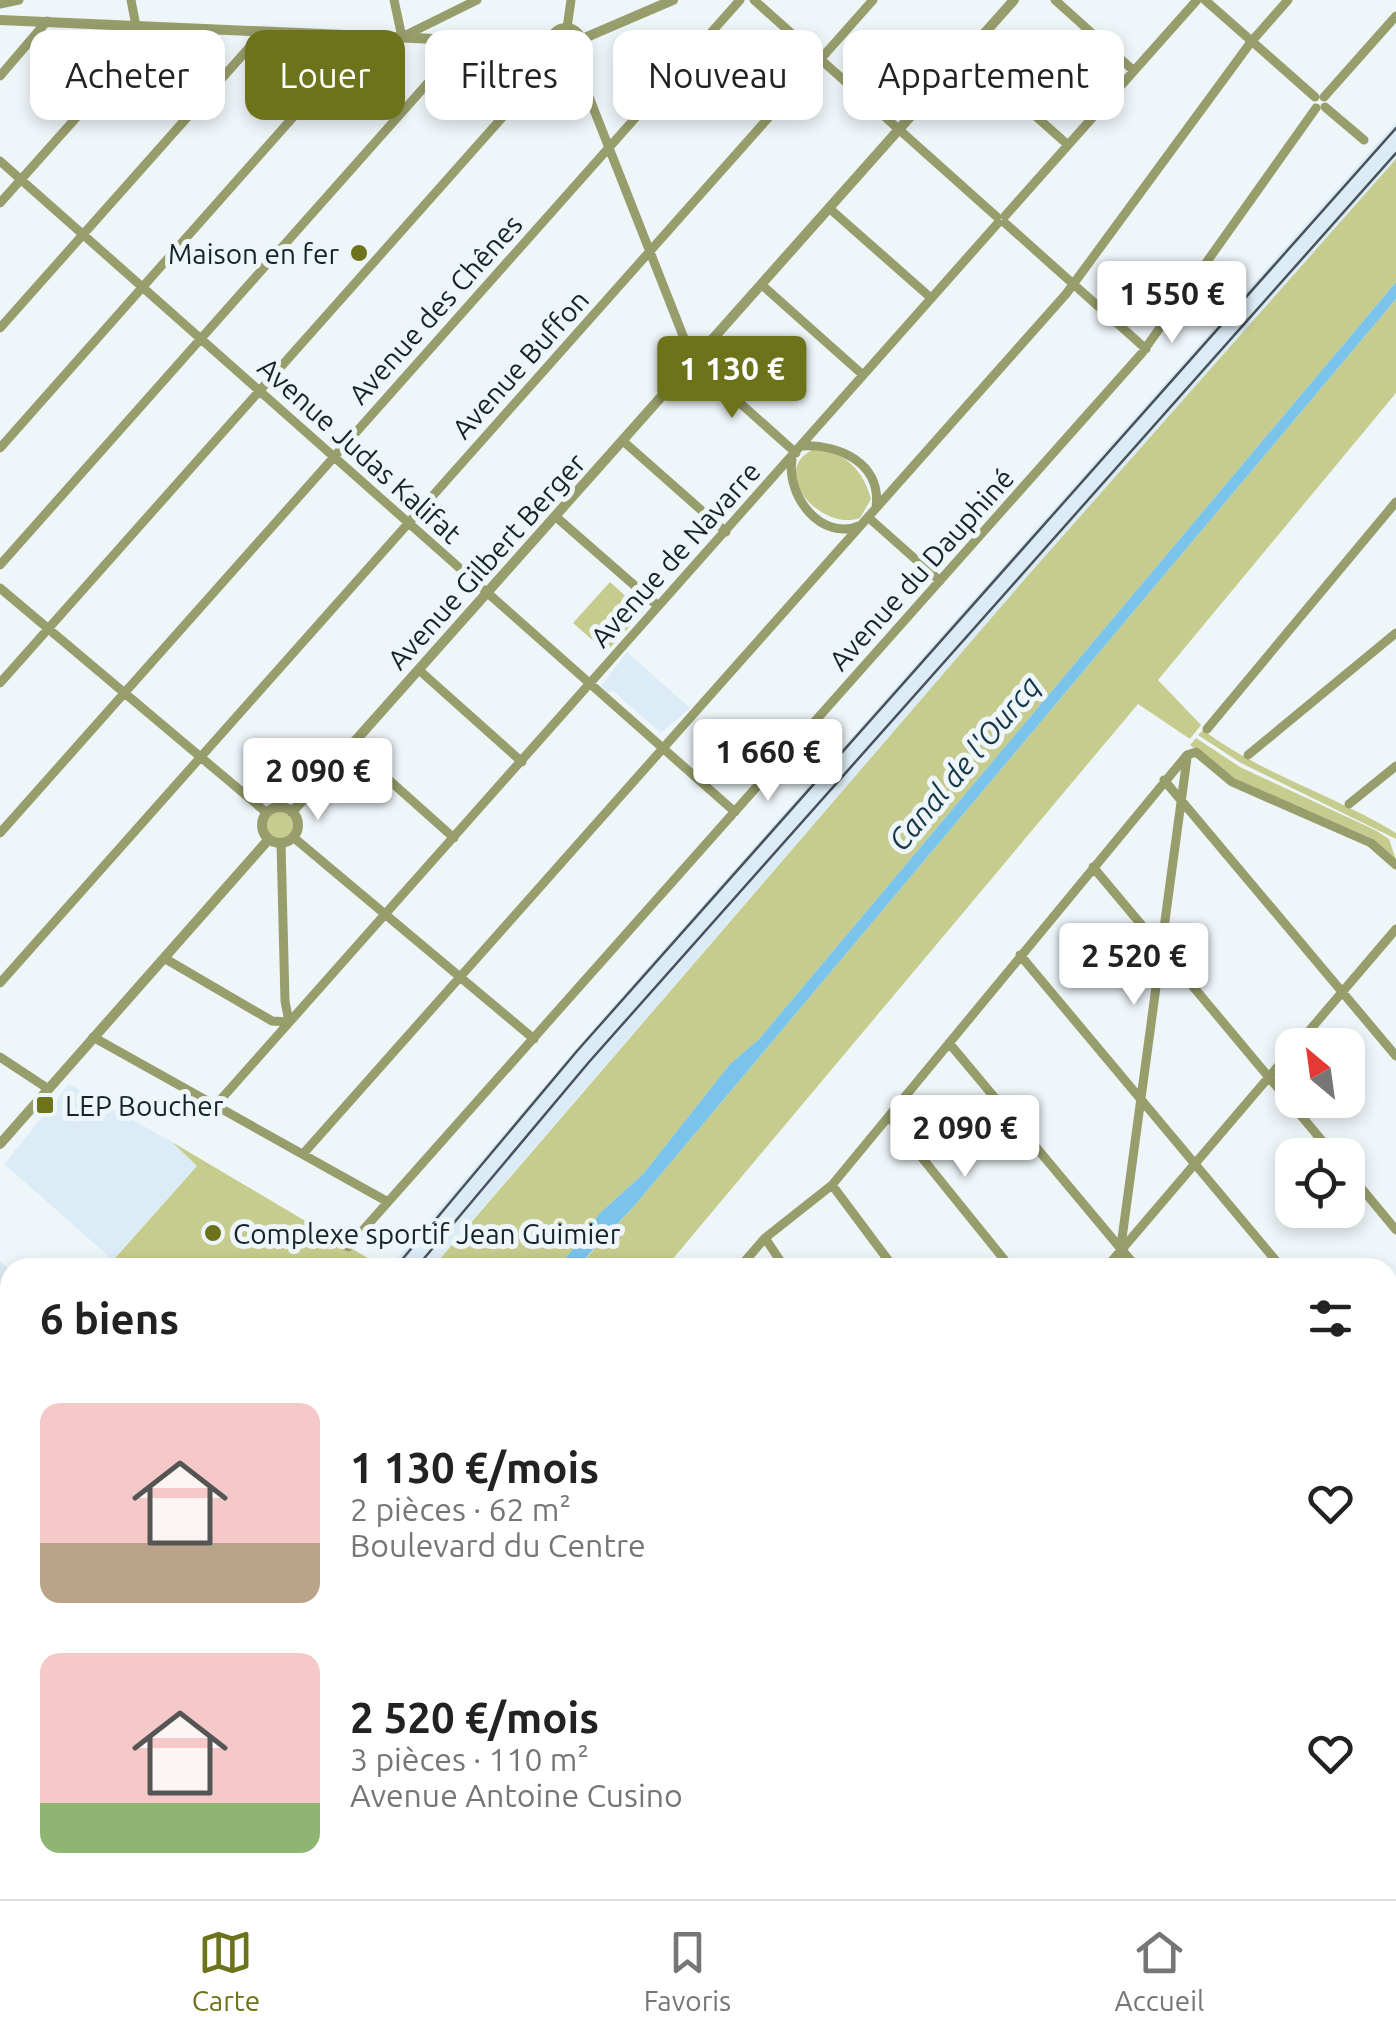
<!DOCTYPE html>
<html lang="fr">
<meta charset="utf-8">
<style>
body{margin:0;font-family:Ubuntu,sans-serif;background:#f6f6f6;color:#222;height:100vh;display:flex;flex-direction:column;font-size:38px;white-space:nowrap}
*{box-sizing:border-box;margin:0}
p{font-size:32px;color:#767676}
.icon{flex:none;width:55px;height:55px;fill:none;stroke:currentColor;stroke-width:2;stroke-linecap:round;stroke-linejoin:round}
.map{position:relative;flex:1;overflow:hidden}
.drawer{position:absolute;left:0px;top:1258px;width:1398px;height:642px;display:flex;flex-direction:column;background:#fff;border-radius:30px 30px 0 0;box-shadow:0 5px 15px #0003}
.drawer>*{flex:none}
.top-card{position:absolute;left:30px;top:30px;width:1338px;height:90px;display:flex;gap:20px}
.needle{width:65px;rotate:331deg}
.tools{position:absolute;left:1275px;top:1028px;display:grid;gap:20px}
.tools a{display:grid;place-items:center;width:90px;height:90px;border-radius:20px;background:#fff;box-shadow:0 5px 15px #0003;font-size:50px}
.price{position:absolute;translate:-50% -85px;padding:0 22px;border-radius:10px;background:#fff;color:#222;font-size:32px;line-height:65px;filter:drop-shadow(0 2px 5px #0008)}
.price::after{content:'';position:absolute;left:50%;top:60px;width:30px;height:22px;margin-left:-15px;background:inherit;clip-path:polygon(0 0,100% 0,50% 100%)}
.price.on{background:#6d731a;color:#fff}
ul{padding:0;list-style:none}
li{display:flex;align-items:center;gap:30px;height:250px;padding:0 40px}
li span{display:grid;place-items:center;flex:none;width:280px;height:200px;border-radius:20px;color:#555}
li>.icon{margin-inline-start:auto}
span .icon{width:120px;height:120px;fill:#fffc;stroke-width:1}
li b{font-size:42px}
h2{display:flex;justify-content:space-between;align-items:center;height:120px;padding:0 40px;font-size:42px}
.pill{padding:0 35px;border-radius:20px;background:#fff;box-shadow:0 5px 15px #0003;font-size:35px;line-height:90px}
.pill.on{background:#6d731a;color:#fff}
.menu{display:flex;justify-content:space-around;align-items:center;height:140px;border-top:2px solid #e0e0e0;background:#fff;font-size:28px;color:#767676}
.menu a{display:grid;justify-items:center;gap:5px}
.menu .on{color:#6d731a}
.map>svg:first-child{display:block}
.built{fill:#dcecf6}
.green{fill:#c5cc8d}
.water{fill:#7ac3eb}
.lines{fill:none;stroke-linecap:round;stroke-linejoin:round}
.minor{stroke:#979d6b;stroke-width:9}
.tertiary{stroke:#979d6b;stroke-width:10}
.rail{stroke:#475359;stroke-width:2.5}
.poi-dot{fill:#6d731a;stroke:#eff6fa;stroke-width:4}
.labels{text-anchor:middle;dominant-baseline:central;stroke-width:10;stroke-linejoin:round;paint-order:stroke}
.poi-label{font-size:28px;fill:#16232a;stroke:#eff6fa;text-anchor:start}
.street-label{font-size:28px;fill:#16232a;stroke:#eff6fa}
.water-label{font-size:30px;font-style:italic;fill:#163849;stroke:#eff6fa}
</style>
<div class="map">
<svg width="1396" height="1899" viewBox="0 0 1396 1899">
<rect width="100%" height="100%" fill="#eff6fa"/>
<!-- built -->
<path class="built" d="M 1396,122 L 1396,159 L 1024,580 L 432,1267 L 389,1268 L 600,1021 Z
M 627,652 L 690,708 L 661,733 L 612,690 L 608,693 L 601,686 Z
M 69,1084 L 172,1142 L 197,1166 L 113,1260 L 4,1164 Z
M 0,1261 L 10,1270 L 10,1391 L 0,1403 Z
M 0,1625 L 10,1633 L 10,1691 L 0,1703 Z
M 10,1719 L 10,1762 L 0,1774 L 0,1731 Z"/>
<!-- green -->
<path class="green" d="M 1396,159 L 1396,282 L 759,1039 L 730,1064 L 643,1174 L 600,1213 L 559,1267 L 432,1268 L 1024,580 Z
M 1396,299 L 1396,393 L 1158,680 L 1201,725 L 1190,739 L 1138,704 L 666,1267 L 577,1268 L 635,1205 Z
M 812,450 C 843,448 864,471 871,499 L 860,518 C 822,532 768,473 812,450 Z
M 610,582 L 643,612 L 606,652 L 573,623 Z
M 1203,730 C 1261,774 1334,795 1396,833 L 1396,839 L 1241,763 L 1198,735 Z
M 1196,738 L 1240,767 L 1375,830 L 1389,839 L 1396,860 L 1371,838 L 1235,779 L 1190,745 Z
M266 825a14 14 0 1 1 28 0a14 14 0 1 1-28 0Z
M 172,1142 L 383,1267 L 112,1268 L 109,1265 L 197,1166 Z
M 10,1391 L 10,1633 L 0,1625 L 0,1403 Z
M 10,1762 L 10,1890 L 39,1890 L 32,1899 L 0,1899 L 0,1774 Z
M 58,1890 L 140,1890 L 133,1899 L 51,1899 Z"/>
<!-- water -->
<path class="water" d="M 1396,282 L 1396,299 L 635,1205 L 577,1267 L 559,1267 L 600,1213 L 643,1174 L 730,1064 L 759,1039 Z"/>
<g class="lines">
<!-- minor -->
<path class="minor" d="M 131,0 L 136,26
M 394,0 L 402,37 L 477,0
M 754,0 L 997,217
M 1055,0 L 1134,71
M 1205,0 L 1315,97
M 0,4 L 19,0
M 567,28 L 571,0
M 966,54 L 1068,145
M 574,59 L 693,361 L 796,453
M 0,76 L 47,21
M 1324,97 L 1396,16
M 1325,107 L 1364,140
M 0,161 L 735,812
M 0,203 L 157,27
M 829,208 L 931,298
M 1005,216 L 1197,0
M 1005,223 L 1146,349
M 762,285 L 863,375
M 0,328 L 263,32
M 623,441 L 726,532
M 802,446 C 839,444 882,463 876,508
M 0,448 L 365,36
M 792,460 C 786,495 821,543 861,525
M 555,516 L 658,606
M 869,518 L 940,581
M 0,565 L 466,40
M 0,588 L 267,813
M 419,670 L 522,762
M 0,683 L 556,57
M 1207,729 L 1396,502
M 352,747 L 454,838
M 1187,755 L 1196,752 L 1232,782 L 1371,843 L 1396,865
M 1248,755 L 1396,633
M 1164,780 L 1396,1056
M 1349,804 L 1396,766
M 0,833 L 740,0
M 293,837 L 534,1039
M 1093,867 L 1334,1155
M 1020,955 L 1282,1268
M 164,958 L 272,1021 L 289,1022 L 285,1001 L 281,843
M 0,983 L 873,0
M 93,1037 L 388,1202
M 949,1043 L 1137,1268
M 1297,1045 L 1396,929
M 0,1057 L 47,1088
M 215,1106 L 998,223
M 889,1117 L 1011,1268
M 303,1154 L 1066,294 L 1251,42 L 1288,0
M 1348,1172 L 1396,1230
M 832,1185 L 894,1268
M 765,1238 L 785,1268
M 348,1247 L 1142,353 L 1316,108
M 739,1268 L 765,1238 L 832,1185 L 1187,755
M 1106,1268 L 1292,1050
M 1118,1268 L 1187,758
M 1388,1394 L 1396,1404
M 1388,1475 L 1396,1466
M 1388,1568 L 1396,1578
M 1388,1739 L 1396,1749
M 1388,1844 L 1396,1844
M 219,1890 L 232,1899
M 384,1890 L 398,1899
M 569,1890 L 584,1899
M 752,1890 L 767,1899
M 1074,1890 L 1075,1899
M 1092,1890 L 1098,1899
M 1225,1890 L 1231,1899
M 1361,1890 L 1368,1899
M 206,1899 L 214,1890
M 835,1899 L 844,1890
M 979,1899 L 987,1890"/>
<!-- tertiary -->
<path class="tertiary" d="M 0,20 L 550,44
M550 44a16 16 0 1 1 32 0a16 16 0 1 1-32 0Z
M 582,39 L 673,0
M262 825a18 18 0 1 1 36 0a18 18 0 1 1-36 0Z
M 292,812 L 1014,0
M 0,1144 L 269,839"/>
<!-- rail -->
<path class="rail" d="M 395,1268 L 577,1051 L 1396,128
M 416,1268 L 589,1062 L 1396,153
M 0,1744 L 10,1733"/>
</g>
<!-- markers -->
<g class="poi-dot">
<circle cx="359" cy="253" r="10"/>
<rect x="35" y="1095" width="20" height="20" rx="5"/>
<circle cx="213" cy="1233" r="10"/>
</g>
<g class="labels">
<!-- poi labels -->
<g class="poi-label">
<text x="339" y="253" text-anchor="end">Maison en fer</text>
<text x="65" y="1105">LEP Boucher</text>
<text x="233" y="1233">Complexe sportif Jean Guimier</text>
</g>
<!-- street labels -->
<g class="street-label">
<text transform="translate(435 309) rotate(-48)">Avenue des Chênes</text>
<text transform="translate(520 364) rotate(-48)">Avenue Buffon</text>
<text transform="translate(360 450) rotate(42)">Avenue Judas Kalifat</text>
<text transform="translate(675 554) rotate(-48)">Avenue de Navarre</text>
<text transform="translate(486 561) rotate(-48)">Avenue Gilbert Berger</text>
<text transform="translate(921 569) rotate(-48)">Avenue du Dauphiné</text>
</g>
<!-- water labels -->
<g class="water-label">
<text transform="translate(964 763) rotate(-50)">Canal de l'Ourcq</text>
</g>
</g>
</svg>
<div class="tools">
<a><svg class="needle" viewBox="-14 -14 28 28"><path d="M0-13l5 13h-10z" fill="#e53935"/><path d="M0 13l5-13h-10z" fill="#767676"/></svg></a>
<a><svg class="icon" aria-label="locate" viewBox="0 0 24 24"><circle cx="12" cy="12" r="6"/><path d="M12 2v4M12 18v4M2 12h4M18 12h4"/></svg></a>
</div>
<b class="price" style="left:1172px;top:346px">1 550 €</b>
<b class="price on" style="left:732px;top:421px">1 130 €</b>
<b class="price" style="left:768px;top:804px">1 660 €</b>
<b class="price" style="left:318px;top:823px">2 090 €</b>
<b class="price" style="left:1134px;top:1008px">2 520 €</b>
<b class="price" style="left:965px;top:1180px">2 090 €</b>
<div class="top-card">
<a class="pill">Acheter</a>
<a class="pill on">Louer</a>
<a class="pill">Filtres</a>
<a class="pill">Nouveau</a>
<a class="pill">Appartement</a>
</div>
<section class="drawer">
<h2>6 biens<svg class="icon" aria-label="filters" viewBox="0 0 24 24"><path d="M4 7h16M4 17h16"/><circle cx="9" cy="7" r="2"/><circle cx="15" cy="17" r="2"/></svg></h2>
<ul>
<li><span style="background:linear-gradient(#f6c9c9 70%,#b9a48a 0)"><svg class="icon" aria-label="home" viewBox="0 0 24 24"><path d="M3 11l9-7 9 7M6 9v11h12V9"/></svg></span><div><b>1 130 €/mois</b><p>2 pièces · 62 m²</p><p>Boulevard du Centre</p></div><svg class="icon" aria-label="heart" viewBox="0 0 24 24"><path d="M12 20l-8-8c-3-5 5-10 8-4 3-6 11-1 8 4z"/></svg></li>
<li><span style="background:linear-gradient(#f6c9c9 75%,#8fb573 0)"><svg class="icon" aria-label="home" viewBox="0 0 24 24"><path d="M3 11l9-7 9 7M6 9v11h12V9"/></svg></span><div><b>2 520 €/mois</b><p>3 pièces · 110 m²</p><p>Avenue Antoine Cusino</p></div><svg class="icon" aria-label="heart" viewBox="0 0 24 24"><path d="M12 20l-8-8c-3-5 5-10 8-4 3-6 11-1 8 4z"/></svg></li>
</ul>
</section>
</div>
<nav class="menu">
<a class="on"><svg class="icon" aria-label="map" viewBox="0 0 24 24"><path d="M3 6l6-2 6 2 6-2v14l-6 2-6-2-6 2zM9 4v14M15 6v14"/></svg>Carte</a>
<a><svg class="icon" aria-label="saved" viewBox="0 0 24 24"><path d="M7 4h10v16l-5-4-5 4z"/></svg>Favoris</a>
<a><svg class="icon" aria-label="home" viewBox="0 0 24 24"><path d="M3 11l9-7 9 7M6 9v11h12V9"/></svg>Accueil</a>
</nav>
